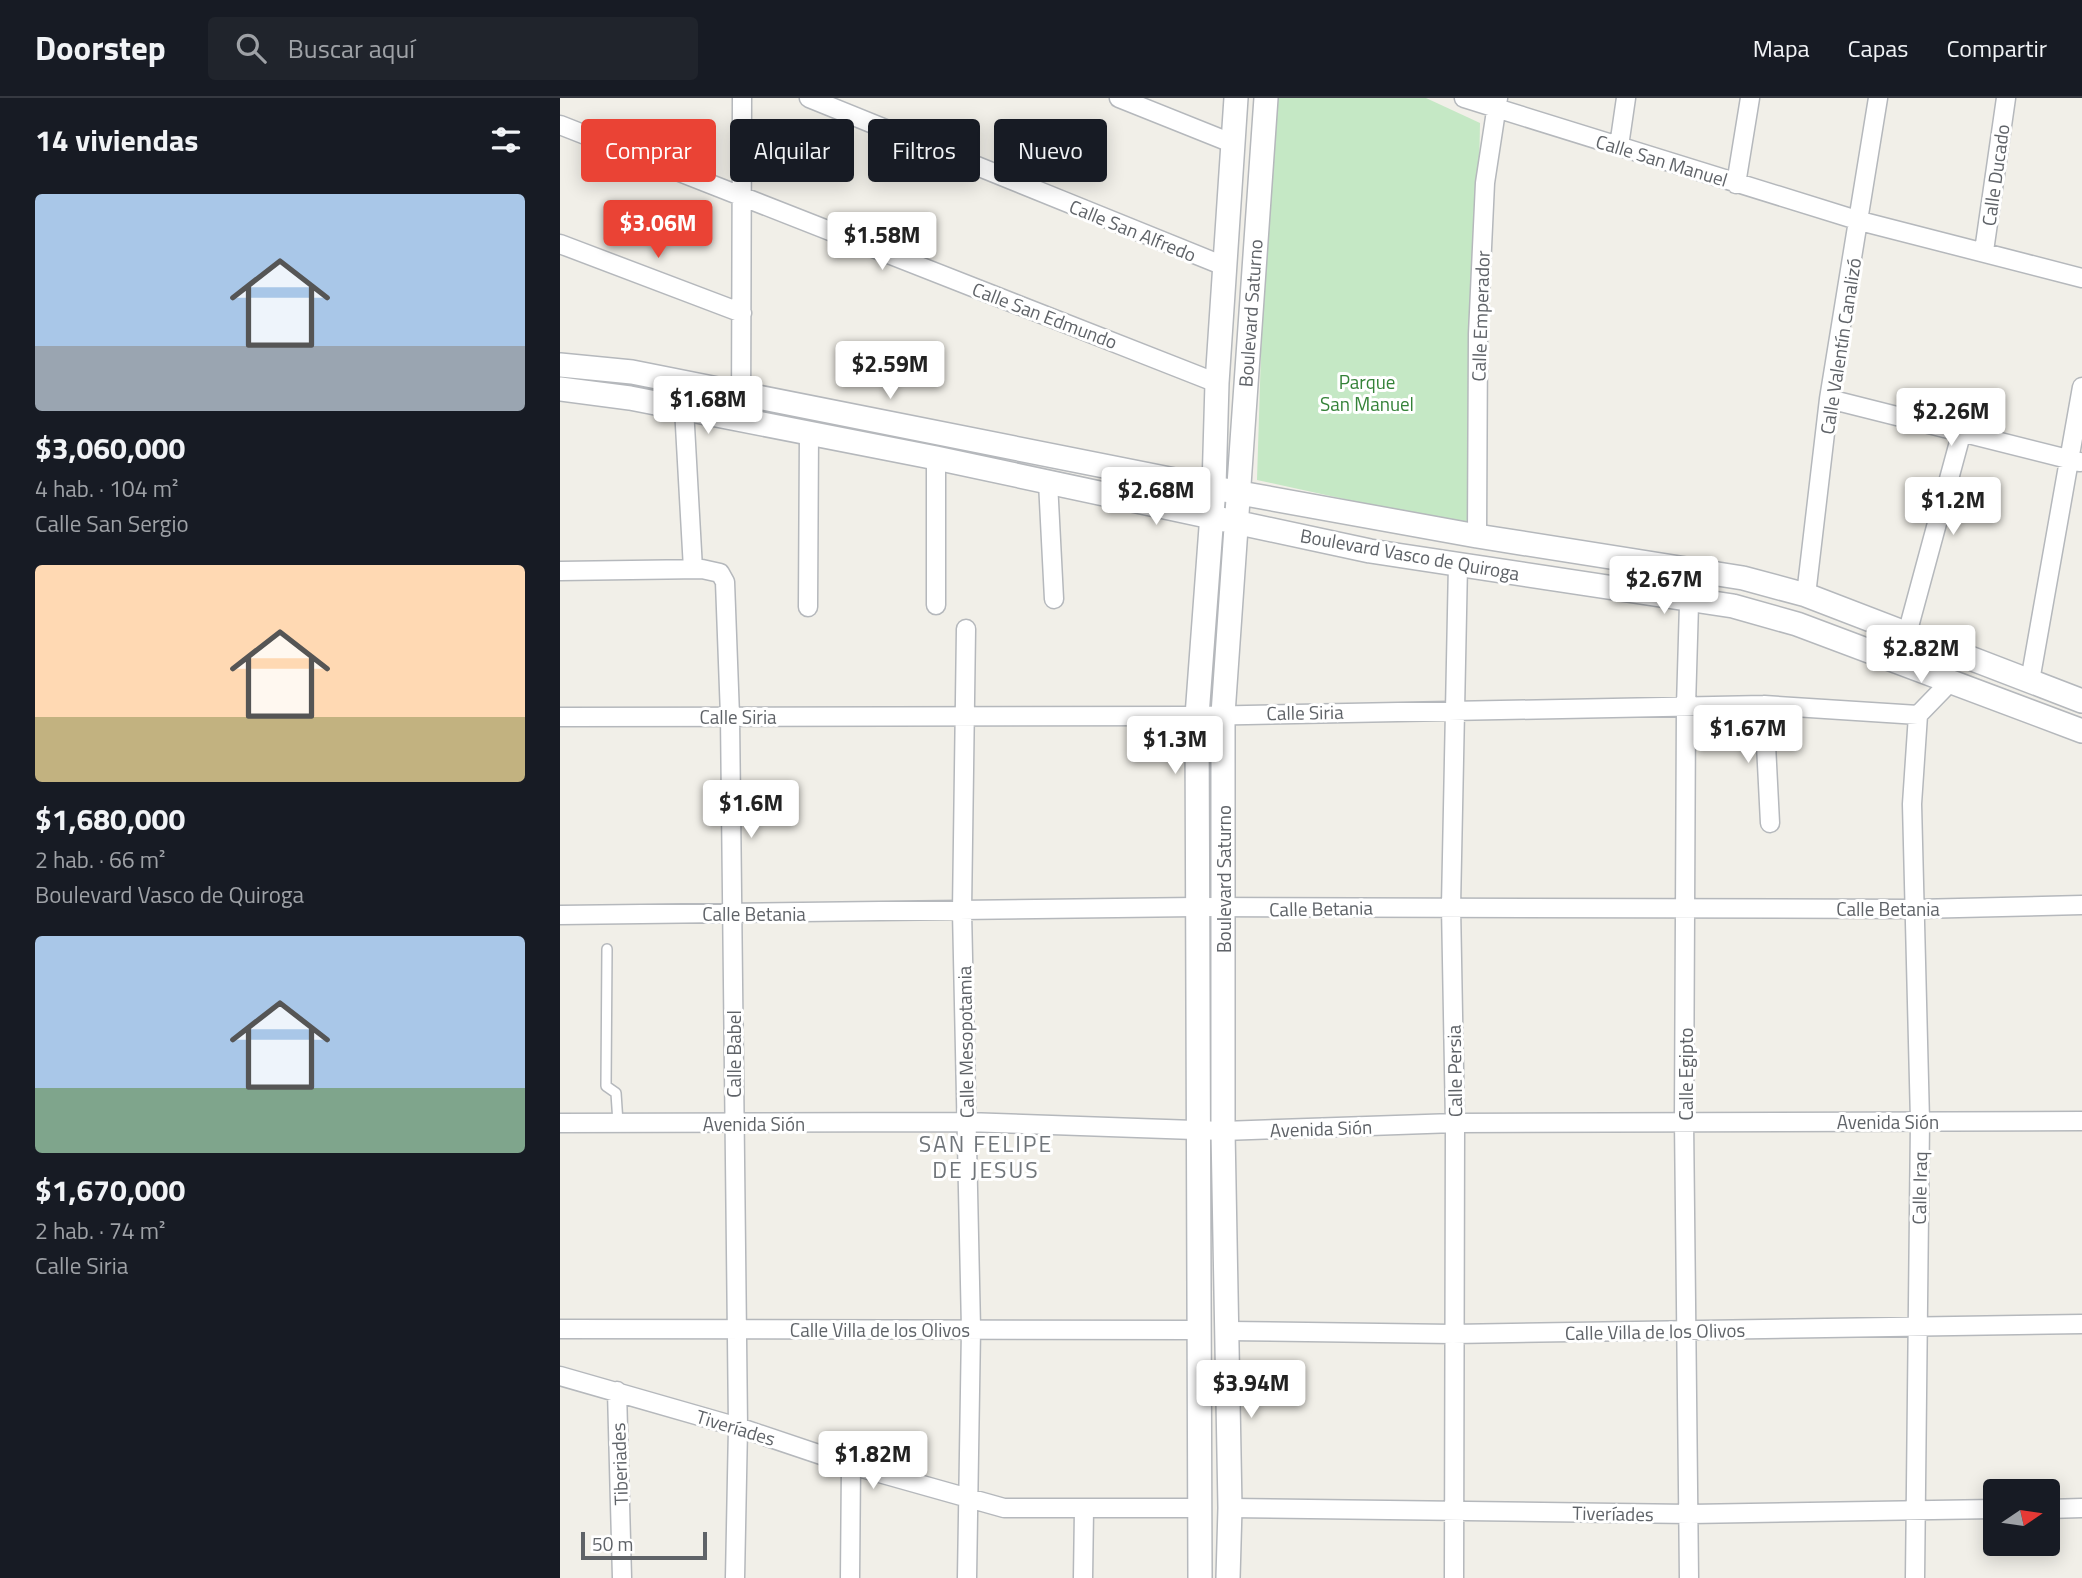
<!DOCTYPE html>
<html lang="es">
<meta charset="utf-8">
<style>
body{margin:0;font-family:"Titillium Web",sans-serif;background:#20242c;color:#f1f3f6;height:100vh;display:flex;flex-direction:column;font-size:26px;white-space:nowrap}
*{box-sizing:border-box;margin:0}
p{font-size:23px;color:#9ea1a6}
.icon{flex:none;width:38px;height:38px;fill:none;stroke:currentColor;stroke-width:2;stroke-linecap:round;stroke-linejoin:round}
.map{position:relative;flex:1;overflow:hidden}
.details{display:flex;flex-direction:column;background:#171b24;width:560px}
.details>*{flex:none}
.top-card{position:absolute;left:21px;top:21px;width:665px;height:63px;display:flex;gap:14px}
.needle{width:46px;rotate:77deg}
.tools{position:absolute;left:1423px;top:1381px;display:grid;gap:14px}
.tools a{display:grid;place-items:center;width:77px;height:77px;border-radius:7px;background:#171b24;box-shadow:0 4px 18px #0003;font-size:35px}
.scale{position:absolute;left:21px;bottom:18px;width:126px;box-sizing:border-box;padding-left:7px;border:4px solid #5f6368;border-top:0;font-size:19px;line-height:24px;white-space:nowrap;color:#5f6368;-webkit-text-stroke:5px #fff;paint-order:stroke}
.price{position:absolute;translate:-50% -60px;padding:0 16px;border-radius:7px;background:#fff;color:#222;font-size:23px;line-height:46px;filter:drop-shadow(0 2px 4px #0008)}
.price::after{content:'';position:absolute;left:50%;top:42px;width:21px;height:16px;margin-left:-10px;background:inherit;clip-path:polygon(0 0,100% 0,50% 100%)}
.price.selected{background:#ea4335;color:#fff}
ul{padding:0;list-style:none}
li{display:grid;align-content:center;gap:14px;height:371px;padding:0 35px}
li span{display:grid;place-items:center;height:217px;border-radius:7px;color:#555}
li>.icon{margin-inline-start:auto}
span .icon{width:126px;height:126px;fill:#fffc;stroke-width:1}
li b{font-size:30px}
h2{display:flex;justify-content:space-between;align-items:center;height:84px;padding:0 35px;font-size:30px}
.pill{padding:0 24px;border-radius:7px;background:#171b24;box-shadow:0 4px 18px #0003;font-size:24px;line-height:63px}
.pill.selected{background:#ea4335;color:#fff}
header{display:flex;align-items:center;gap:42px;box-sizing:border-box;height:98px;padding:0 35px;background:#171b24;border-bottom:2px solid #363941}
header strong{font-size:33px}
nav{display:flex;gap:38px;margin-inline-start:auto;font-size:24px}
.search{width:490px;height:63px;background:#20242c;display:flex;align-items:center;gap:18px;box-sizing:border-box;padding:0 24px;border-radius:7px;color:#9ea1a6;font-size:26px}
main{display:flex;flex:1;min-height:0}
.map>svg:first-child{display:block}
.green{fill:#c5e8c5}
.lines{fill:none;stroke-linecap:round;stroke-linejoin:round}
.service-casing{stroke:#b5b8bc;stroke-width:12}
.minor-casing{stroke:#b5b8bc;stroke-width:21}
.tertiary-casing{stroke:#b5b8bc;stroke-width:26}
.service{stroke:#fff;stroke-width:9}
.minor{stroke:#fff;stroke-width:18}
.tertiary{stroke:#fff;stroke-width:23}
.labels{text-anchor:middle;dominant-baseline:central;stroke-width:6;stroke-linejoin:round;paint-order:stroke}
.street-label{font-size:19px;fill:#5f6368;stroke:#fff}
.park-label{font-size:19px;fill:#348238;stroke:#fff}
.quarter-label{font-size:23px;letter-spacing:2px;fill:#70757a;stroke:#fff}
</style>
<header>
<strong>Doorstep</strong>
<div class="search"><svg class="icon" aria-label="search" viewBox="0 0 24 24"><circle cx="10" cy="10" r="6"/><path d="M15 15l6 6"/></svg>Buscar aquí</div>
<nav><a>Mapa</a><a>Capas</a><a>Compartir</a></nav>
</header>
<main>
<section class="details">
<h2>14 viviendas<svg class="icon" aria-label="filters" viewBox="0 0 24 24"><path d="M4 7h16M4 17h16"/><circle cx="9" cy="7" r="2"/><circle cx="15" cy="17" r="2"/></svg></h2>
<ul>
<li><span style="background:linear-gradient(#a9c7e8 70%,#9aa5b1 0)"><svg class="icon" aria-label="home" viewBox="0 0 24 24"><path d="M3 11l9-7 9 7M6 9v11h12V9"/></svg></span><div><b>$3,060,000</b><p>4 hab. · 104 m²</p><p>Calle San Sergio</p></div></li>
<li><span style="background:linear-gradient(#ffd9b3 70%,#c2b280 0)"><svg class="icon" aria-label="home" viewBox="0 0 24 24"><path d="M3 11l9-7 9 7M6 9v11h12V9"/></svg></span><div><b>$1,680,000</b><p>2 hab. · 66 m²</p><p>Boulevard Vasco de Quiroga</p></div></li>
<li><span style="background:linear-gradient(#a9c7e8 70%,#7fa58c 0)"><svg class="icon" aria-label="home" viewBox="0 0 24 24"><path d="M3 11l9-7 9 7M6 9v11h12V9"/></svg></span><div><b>$1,670,000</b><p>2 hab. · 74 m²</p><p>Calle Siria</p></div></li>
</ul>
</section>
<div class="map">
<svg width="1522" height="1480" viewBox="0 0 1522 1480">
<rect width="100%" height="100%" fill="#f1efe8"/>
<!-- green -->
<path class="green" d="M 709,0 L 866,0 L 920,25 L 912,429 L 697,382 Z"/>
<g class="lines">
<defs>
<path id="service" d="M 47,851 L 46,988 L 56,995 L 58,1025"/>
<path id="minor" d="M 249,0 L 664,168
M 559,0 L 674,46
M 904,0 L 1300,123 L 1522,180
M 0,27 L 657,285
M 1059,48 L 1066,0
M 1176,86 L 1190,0
M 0,146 L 182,215
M 1424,153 L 1446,0
M 1269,301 L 1520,364
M 124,310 L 133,471
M 181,322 L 182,0
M 376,360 L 376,507
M 488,384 L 494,501
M 917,438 L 918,236 L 925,85 L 938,0
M 0,473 L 142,471 L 160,475 L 165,484 L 170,618 L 178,1329 L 175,1480
M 1246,497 L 1269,301 L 1318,0
M 248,509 L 249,335
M 406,531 L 402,813 L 411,1231 L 407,1480
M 1347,536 L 1402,333
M 1470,583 L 1522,289
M 1204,607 L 1210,725
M 0,619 L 637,618 L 1204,607 L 1358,617 L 1391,583
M 0,817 L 636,809 L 1356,811 L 1522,807
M 0,1025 L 406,1024 L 663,1033 L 895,1025 L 1522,1023
M 0,1231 L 640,1232
M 668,1233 L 893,1236 L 1522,1226
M 0,1278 L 178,1329 L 291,1367 L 444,1410 L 641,1410
M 57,1293 L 62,1480
M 670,1410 L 1130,1416 L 1435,1411
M 1488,1411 L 1522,1410
M 290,1480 L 291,1367
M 523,1480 L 524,1412
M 894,1480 L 895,1025 L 891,808 L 898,466
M 1129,1480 L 1124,1022 L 1126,608 L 1130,472
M 1355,1480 L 1360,1023 L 1352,706 L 1358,617"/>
<path id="tertiary" d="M 0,267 L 72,274 L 680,395 L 917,438 L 1183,480 L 1246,497 L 1522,603
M 0,291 L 70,300 L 376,360 L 810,453 L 1173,508 L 1237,526 L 1522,633
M 640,1480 L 637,618 L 654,389 L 657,285 L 676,0
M 668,1480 L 670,1410 L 663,1033 L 663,616 L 706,0"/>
</defs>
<!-- service casing -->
<use href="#service" class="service-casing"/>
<!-- minor casing -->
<use href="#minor" class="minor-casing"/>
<!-- tertiary casing -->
<use href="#tertiary" class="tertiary-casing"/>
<!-- service -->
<use href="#service" class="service"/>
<!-- minor -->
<use href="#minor" class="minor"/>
<!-- tertiary -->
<use href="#tertiary" class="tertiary"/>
</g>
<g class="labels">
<!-- street labels -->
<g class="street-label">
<text transform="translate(1102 62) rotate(17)">Calle San Manuel</text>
<text transform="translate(1435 77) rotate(-82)">Calle Ducado</text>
<text transform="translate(573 132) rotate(22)">Calle San Alfredo</text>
<text transform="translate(690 215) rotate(-86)">Boulevard Saturno</text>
<text transform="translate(485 217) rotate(21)">Calle San Edmundo</text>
<text transform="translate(920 218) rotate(-88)">Calle Emperador</text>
<text transform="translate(1280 248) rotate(-81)">Calle Valentín Canalizó</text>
<text transform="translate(850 456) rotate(10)">Boulevard Vasco de Quiroga</text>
<text transform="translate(745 614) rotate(-1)">Calle Siria</text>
<text x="178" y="618">Calle Siria</text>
<text transform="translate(663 781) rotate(-90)">Boulevard Saturno</text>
<text transform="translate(761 810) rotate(-1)">Calle Betania</text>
<text x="1328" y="810">Calle Betania</text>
<text x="194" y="815">Calle Betania</text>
<text transform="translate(405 944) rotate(-91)">Calle Mesopotamia</text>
<text transform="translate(173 956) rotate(-90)">Calle Babel</text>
<text transform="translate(894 973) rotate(-91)">Calle Persia</text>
<text transform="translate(1125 976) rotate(-90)">Calle Egipto</text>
<text x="1328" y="1023">Avenida Sión</text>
<text x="194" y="1025">Avenida Sión</text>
<text transform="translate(761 1030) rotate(-2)">Avenida Sión</text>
<text transform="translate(1359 1090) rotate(-89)">Calle Iraq</text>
<text x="320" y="1231">Calle Villa de los Olivos</text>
<text transform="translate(1095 1233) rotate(-1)">Calle Villa de los Olivos</text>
<text transform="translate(176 1329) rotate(17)">Tiveríades</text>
<text transform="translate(59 1366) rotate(-92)">Tiberiades</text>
<text transform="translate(1053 1415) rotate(1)">Tiveríades</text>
</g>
<!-- park labels -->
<g class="park-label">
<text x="807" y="283">Parque<tspan x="807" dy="22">San Manuel</tspan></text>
</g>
<!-- quarter labels -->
<g class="quarter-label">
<text x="426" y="1045">SAN FELIPE<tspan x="426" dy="26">DE JESUS</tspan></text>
</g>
</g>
</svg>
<div class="tools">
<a><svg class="needle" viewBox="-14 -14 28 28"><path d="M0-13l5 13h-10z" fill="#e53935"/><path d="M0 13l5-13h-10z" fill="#9ea1a6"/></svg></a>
</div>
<div class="scale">50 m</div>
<b class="price selected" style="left:98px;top:162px">$3.06M</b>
<b class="price" style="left:322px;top:174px">$1.58M</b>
<b class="price" style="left:330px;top:303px">$2.59M</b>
<b class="price" style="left:148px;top:338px">$1.68M</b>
<b class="price" style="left:1391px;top:350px">$2.26M</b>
<b class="price" style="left:596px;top:429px">$2.68M</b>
<b class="price" style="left:1393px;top:439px">$1.2M</b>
<b class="price" style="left:1104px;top:518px">$2.67M</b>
<b class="price" style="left:1361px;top:587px">$2.82M</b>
<b class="price" style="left:1188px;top:667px">$1.67M</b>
<b class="price" style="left:615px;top:678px">$1.3M</b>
<b class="price" style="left:191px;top:742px">$1.6M</b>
<b class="price" style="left:691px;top:1322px">$3.94M</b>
<b class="price" style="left:313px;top:1393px">$1.82M</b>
<div class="top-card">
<a class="pill selected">Comprar</a>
<a class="pill">Alquilar</a>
<a class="pill">Filtros</a>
<a class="pill">Nuevo</a>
</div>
</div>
</main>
